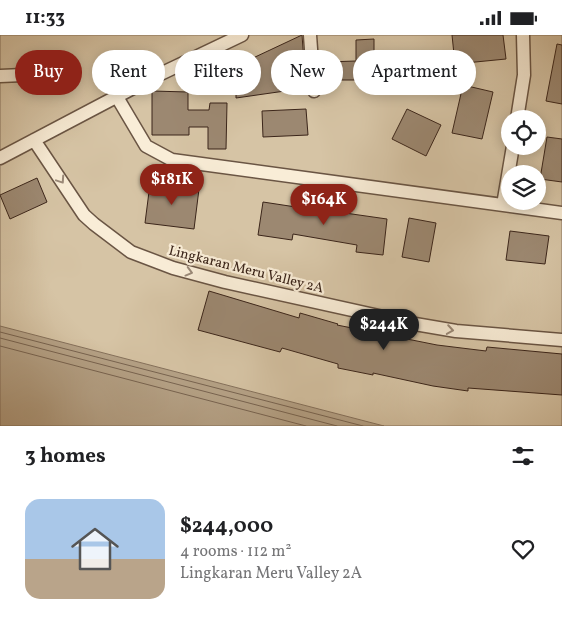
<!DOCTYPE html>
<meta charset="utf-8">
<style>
body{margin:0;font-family:Vollkorn,serif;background:#f2f2f2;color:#202124;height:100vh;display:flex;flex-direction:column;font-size:19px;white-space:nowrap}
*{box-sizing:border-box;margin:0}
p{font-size:16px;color:#757577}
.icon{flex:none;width:28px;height:28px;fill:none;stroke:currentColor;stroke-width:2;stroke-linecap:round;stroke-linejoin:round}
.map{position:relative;height:391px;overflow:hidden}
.details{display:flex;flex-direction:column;background:#fff;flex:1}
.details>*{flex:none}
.hud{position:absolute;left:15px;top:15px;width:532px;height:45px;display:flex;gap:10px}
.tools{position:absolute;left:501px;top:75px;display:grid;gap:10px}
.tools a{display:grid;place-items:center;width:45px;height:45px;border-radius:50%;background:#fff;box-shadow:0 2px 12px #0003;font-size:25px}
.price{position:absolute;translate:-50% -42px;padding:0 11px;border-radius:18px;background:#8f2418;color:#fff;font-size:16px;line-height:32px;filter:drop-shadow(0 1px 2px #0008)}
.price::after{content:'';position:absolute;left:50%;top:30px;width:15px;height:11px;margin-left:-8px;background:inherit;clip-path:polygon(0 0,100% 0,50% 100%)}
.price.selected{background:#222;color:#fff}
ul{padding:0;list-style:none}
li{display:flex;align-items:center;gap:15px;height:125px;padding:0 25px}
li span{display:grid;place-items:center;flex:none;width:140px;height:100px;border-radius:15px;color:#555}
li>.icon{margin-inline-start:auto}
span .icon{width:60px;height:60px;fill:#fffc;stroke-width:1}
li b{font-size:21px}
h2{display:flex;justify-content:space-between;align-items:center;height:60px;padding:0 25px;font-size:21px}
.tag{padding:0 18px;border-radius:22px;background:#fff;box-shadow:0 2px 12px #0003;font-size:18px;line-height:45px}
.tag.selected{background:#8f2418;color:#fff}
.status{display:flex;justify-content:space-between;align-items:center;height:35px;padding:0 25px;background:#fff;direction:ltr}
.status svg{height:14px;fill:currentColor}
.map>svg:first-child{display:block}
.green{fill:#d6c4a5;stroke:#887460;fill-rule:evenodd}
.water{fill:#b6a388;stroke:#85715c}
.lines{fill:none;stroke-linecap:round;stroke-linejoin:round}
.shore{stroke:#786451;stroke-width:1}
.building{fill:#9c8871;stroke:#3b251a}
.minor-casing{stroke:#6a5544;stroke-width:15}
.minor{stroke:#f9edd7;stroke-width:12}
.oneway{stroke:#9a8978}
.labels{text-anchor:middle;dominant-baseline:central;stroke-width:4.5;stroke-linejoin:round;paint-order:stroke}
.street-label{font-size:14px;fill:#3b251a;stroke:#f9edd7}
</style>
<div class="status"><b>11:33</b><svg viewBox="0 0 49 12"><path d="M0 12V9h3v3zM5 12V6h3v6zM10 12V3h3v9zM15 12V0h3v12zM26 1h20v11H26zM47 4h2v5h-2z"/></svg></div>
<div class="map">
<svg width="562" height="391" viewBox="0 0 562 391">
<rect width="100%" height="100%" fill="#f6e4c1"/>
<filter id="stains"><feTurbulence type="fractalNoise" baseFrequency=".004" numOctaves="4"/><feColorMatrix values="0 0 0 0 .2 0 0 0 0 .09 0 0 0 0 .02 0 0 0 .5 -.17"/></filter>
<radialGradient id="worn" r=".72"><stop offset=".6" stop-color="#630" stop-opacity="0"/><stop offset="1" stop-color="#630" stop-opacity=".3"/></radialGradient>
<!-- green -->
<path class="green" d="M 0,0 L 562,0 L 562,391 L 0,391 ZM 510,84 L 538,84 L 538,111 L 510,111 ZM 510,139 L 538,139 L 538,166 L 510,166 Z"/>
<!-- water -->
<path class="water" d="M 0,291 L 384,391 L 0,391 Z"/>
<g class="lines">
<!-- shore -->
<path class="shore" d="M 0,297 L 363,391
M 0,303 L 337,391
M 0,311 L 306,391"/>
</g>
<!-- building -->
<path class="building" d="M 302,0 L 306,53 L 236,63 L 236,31 Z
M 452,0 L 503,0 L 506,24 L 455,29 Z
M 374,4 L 374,45 L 326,45 L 326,27 L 356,26 L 356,5 Z
M 557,9 L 562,10 L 562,69 L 546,66 Z
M 463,50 L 493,57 L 482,104 L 452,98 Z
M 152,56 L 188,57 L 188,75 L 209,75 L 210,68 L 227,68 L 226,114 L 208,114 L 208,92 L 189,92 L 189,100 L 152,100 Z
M 306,74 L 308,100 L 263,102 L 262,76 Z
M 407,74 L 441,90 L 426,121 L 392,104 Z
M 547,102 L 562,104 L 562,147 L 540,144 Z
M 37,143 L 47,167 L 10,184 L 0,160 Z
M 150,149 L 199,154 L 194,194 L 145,188 Z
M 324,165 L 331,176 L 387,184 L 383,220 L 356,217 L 357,210 L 293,199 L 292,205 L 258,200 L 263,167 L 309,174 Z
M 409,183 L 436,188 L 429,227 L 402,222 Z
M 510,196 L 549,201 L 545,229 L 506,225 Z
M 209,256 L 299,283 L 300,278 L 338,289 L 337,290 L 437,310 L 486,316 L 487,312 L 562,319 L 562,360 L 468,353 L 468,356 L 433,351 L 373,338 L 373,340 L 338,333 L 338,329 L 282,313 L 280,317 L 198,295 Z"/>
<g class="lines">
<defs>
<path id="minor" d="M 310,0 L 314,56
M 0,41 L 23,40
M 117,62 L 146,111 L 172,125 L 562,178
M 517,84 L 524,40 L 523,0
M 34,105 L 84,180 L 94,189 L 131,217 L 173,233 L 225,247 L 415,289 L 456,296 L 562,305
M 0,123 L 152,43 L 242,0
M 503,170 L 513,111"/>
</defs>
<!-- minor casing -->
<use href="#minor" class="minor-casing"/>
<!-- minor -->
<use href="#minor" class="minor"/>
</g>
<!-- one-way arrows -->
<defs><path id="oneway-chevron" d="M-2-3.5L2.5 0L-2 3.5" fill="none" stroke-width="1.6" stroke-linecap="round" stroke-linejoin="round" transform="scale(1.25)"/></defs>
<g class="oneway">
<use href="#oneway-chevron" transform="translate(61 145) rotate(56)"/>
<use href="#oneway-chevron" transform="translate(189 237) rotate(15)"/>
<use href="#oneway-chevron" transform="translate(450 295) rotate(9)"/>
</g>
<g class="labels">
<!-- street labels -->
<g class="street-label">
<text transform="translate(246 235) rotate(14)">Lingkaran Meru Valley 2A</text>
</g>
</g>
<rect width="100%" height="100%" filter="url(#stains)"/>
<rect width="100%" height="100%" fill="url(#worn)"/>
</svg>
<div class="tools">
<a><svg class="icon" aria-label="locate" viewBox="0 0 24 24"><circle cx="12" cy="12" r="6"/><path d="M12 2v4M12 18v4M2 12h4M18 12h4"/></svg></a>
<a><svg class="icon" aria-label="layers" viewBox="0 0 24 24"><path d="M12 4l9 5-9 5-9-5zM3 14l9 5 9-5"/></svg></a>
</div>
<b class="price" style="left:172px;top:171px">$181K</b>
<b class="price" style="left:324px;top:191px">$164K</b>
<b class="price selected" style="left:384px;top:316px">$244K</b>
<div class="hud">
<a class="tag selected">Buy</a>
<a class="tag">Rent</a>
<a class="tag">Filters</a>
<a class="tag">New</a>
<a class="tag">Apartment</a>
</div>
</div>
<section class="details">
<h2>3 homes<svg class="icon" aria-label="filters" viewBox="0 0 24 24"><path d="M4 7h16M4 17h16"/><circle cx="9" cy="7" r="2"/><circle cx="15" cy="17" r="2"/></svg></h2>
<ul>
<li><span style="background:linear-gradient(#a9c7e8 60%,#b9a48a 0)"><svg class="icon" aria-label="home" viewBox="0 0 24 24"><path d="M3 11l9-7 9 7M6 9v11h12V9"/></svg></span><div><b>$244,000</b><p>4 rooms · 112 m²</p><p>Lingkaran Meru Valley 2A</p></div><svg class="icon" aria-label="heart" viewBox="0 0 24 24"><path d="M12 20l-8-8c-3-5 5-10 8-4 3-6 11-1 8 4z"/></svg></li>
</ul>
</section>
